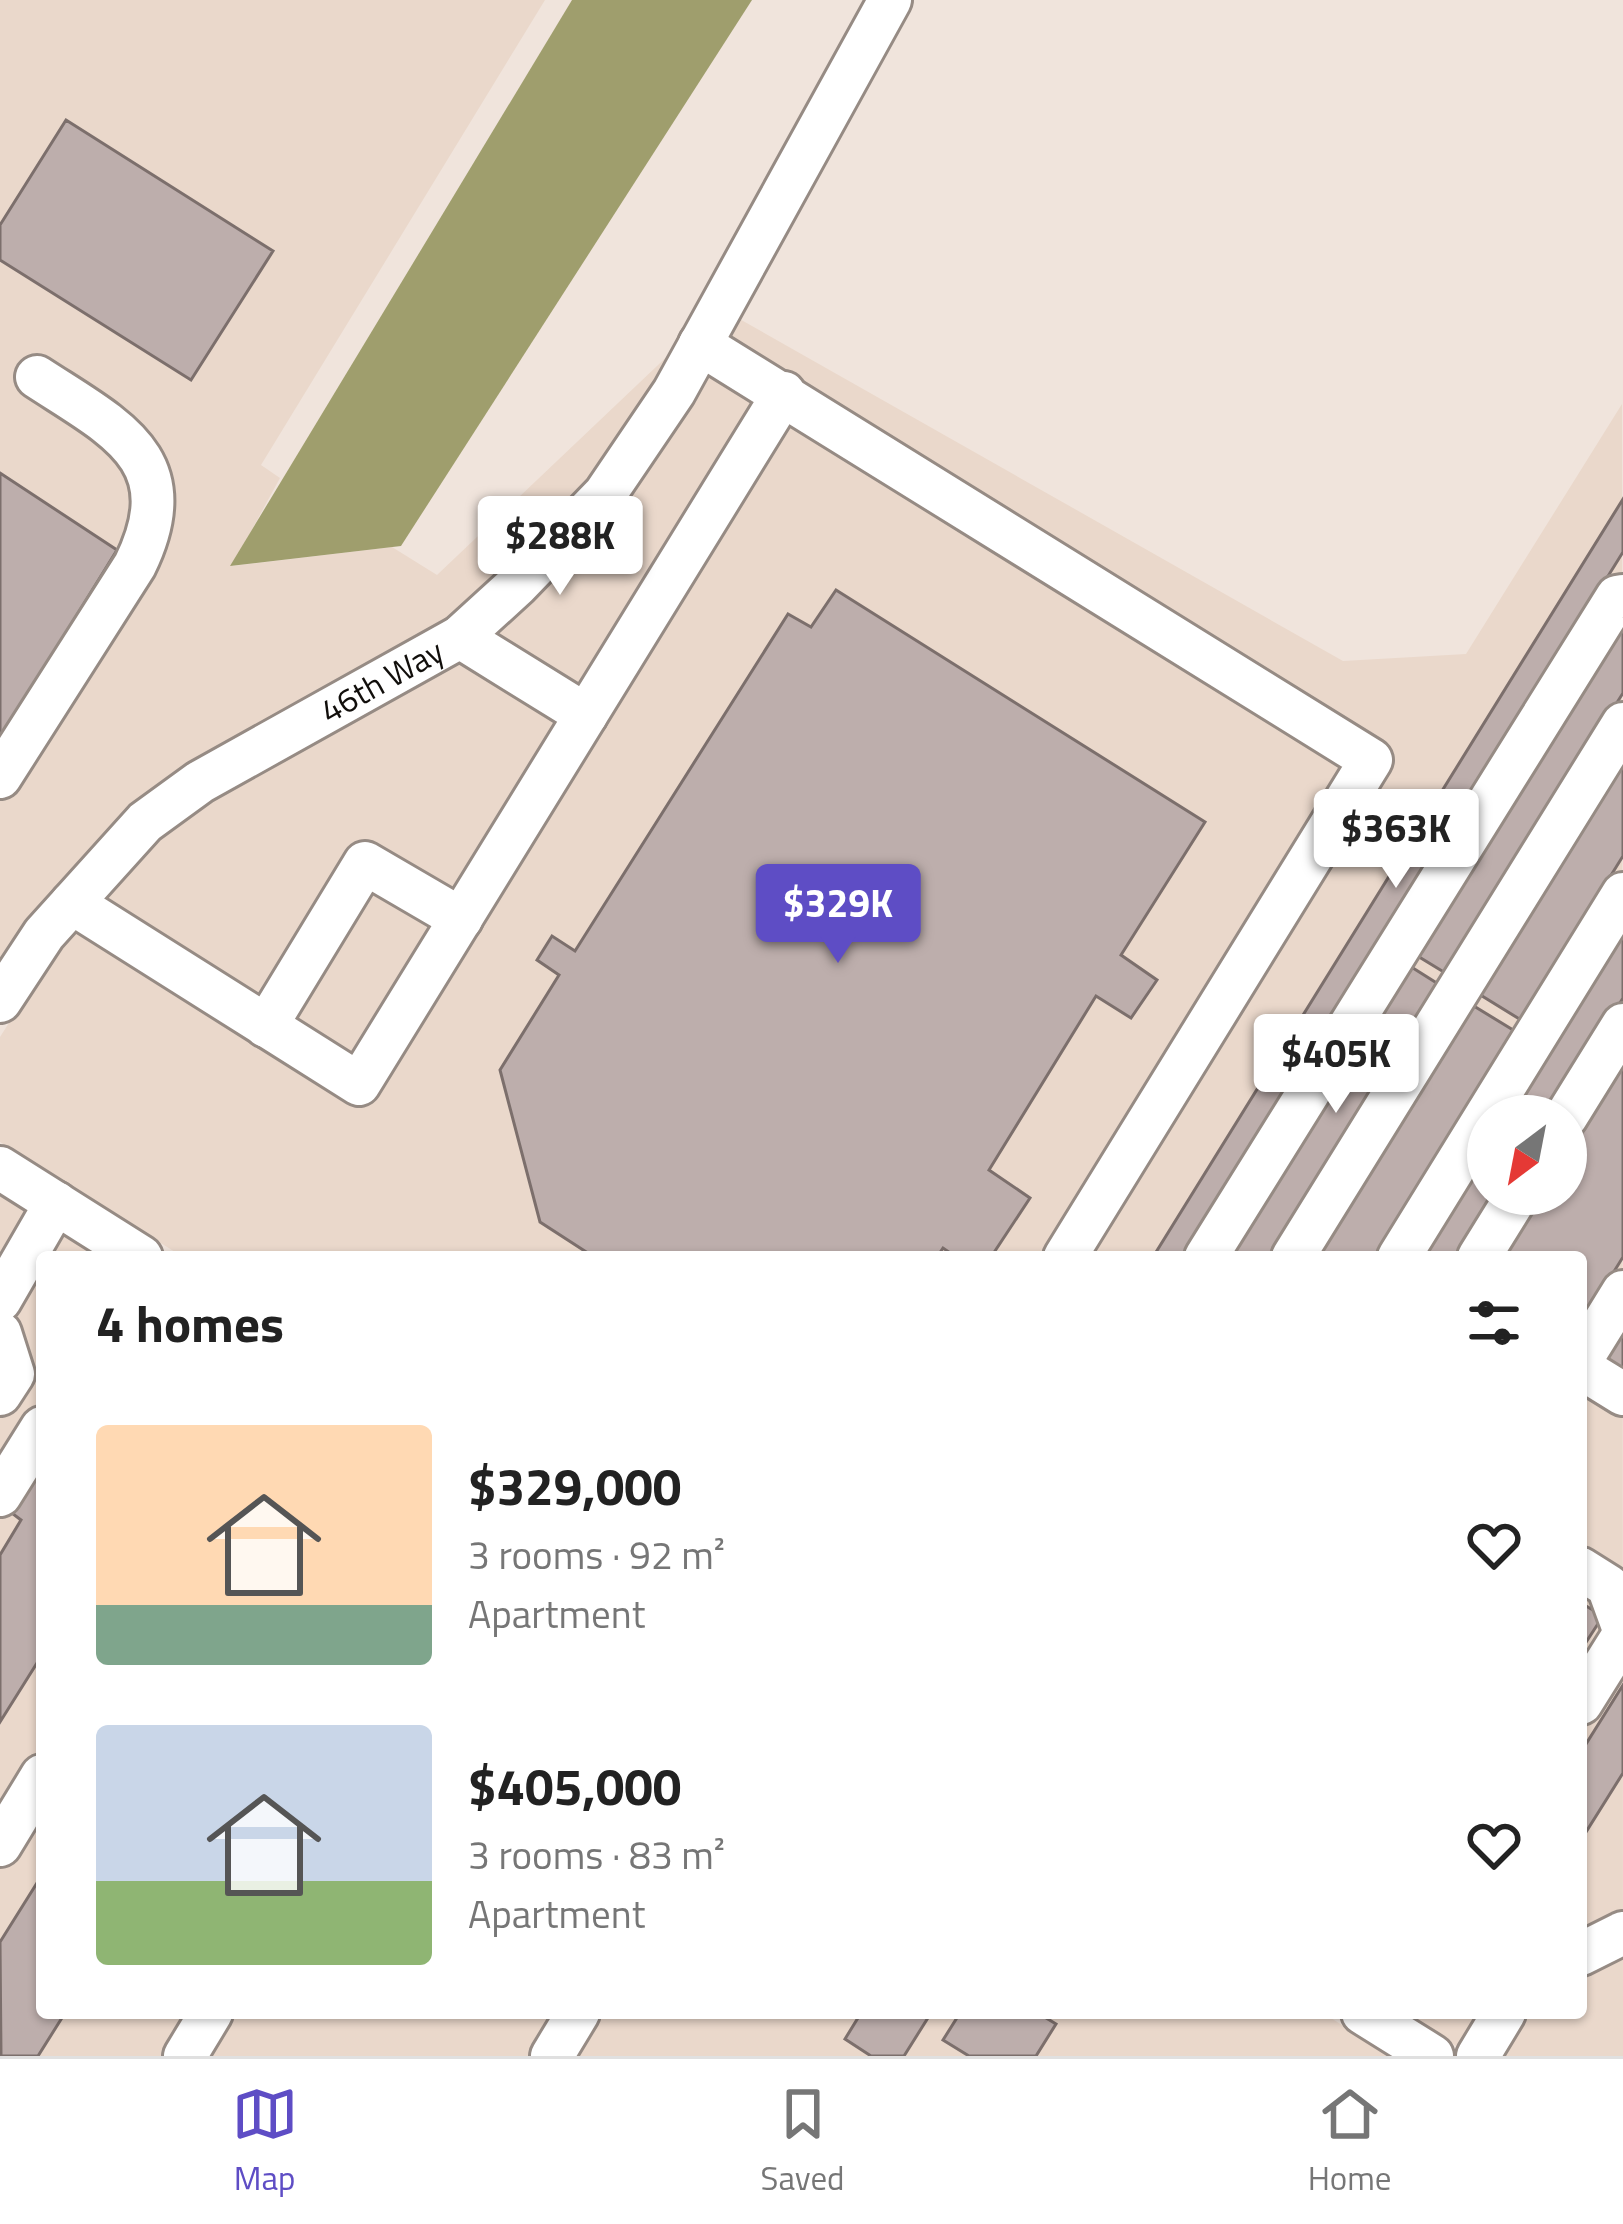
<!DOCTYPE html>
<meta charset="utf-8">
<style>
body{margin:0;font-family:"Titillium Web",sans-serif;background:#f2f2f2;color:#222;height:100vh;display:flex;flex-direction:column;font-size:45px;white-space:nowrap}
*{box-sizing:border-box;margin:0}
p{font-size:39px;color:#767676}
.icon{flex:none;width:66px;height:66px;fill:none;stroke:currentColor;stroke-width:2;stroke-linecap:round;stroke-linejoin:round}
.map{position:relative;flex:1;overflow:hidden}
.sheet{position:absolute;left:36px;top:1251px;width:1551px;height:768px;display:flex;flex-direction:column;background:#fff;border-radius:12px;box-shadow:0 3px 9px #0004}
.sheet>*{flex:none}
.needle{width:78px;rotate:212deg}
.controls{position:absolute;left:1467px;top:1095px;display:grid;gap:24px}
.controls a{display:grid;place-items:center;width:120px;height:120px;border-radius:50%;background:#fff;box-shadow:0 3px 9px #0004;font-size:60px}
.price{position:absolute;translate:-50% -102px;padding:0 27px;border-radius:12px;background:#fff;color:#222;font-size:39px;line-height:78px;filter:drop-shadow(0 3px 6px #0008)}
.price::after{content:'';position:absolute;left:50%;top:72px;width:36px;height:27px;margin-left:-18px;background:inherit;clip-path:polygon(0 0,100% 0,50% 100%)}
.price.on{background:#5e4dc5;color:#fff}
ul{padding:0;list-style:none}
li{display:flex;align-items:center;gap:36px;height:300px;padding:0 60px}
li span{display:grid;place-items:center;flex:none;width:336px;height:240px;border-radius:12px;color:#555}
li>.icon{margin-inline-start:auto}
span .icon{width:144px;height:144px;fill:#fffc;stroke-width:1}
li b{font-size:51px}
h2{display:flex;justify-content:space-between;align-items:center;height:144px;padding:0 60px;font-size:51px}
.tab-bar{display:flex;justify-content:space-around;align-items:center;height:168px;border-top:3px solid #e0e0e0;background:#fff;font-size:33px;color:#767676}
.tab-bar a{display:grid;justify-items:center;gap:6px}
.tab-bar .on{color:#5e4dc5}
.map>svg:first-child{display:block}
.built{fill:#ead8cb;fill-rule:evenodd}
.water{fill:#9f9e6d}
.building{fill:#bdaeac;stroke:#7c6f6c;stroke-width:3}
.lines{fill:none;stroke-linecap:round;stroke-linejoin:round}
.minor-casing{stroke:#968b84;stroke-width:48}
.minor{stroke:#fff;stroke-width:42}
.labels{text-anchor:middle;dominant-baseline:central;stroke-width:12;stroke-linejoin:round;paint-order:stroke}
.street-label{font-size:33px;fill:#110e0b;stroke:#f0e4dc}
</style>
<div class="map">
<svg width="1623" height="2056" viewBox="0 0 1623 2056">
<rect width="100%" height="100%" fill="#f0e4dc"/>
<!-- built -->
<path class="built" d="M 0,0 L 545,0 L 261,465 L 280,478 L 232,566 L 392,547 L 437,575 L 677,347 L 658,383 L 590,482 L 505,570 L 449,620 L 192,764 L 0,966 Z
M 736,317 L 1343,661 L 1466,654 L 1622,404 L 1623,2056 L 1472,2056 L 1404,2013 L 1581,2013 L 1581,1257 L 183,1257 L 0,1142 L 0,1037 L 58,946 L 157,837 L 209,800 L 469,654 ZM 1488,1116 L 1566,1116 L 1566,1194 L 1488,1194 Z
M 0,1193 L 101,1257 L 42,1257 L 42,2013 L 555,2013 L 529,2056 L 0,2056 Z
M 600,2013 L 1323,2013 L 1391,2056 L 574,2056 Z"/>
<!-- water -->
<path class="water" d="M 572,0 L 752,0 L 401,546 L 230,566 Z"/>
<!-- building -->
<path class="building" d="M 66,120 L 273,251 L 191,380 L 0,260 L 0,225 Z
M 0,473 L 117,550 L 0,740 Z
M 1623,499 L 1623,552 L 1186,1257 L 1153,1257 Z
M 836,590 L 1205,822 L 1121,955 L 1157,980 L 1131,1018 L 1096,996 L 989,1170 L 1030,1198 L 991,1257 L 956,1257 L 943,1248 L 937,1257 L 594,1257 L 540,1222 L 500,1070 L 559,975 L 537,960 L 552,936 L 575,951 L 788,614 L 811,627 Z
M 1623,619 L 1623,693 L 1447,974 L 1411,952 Z
M 1623,750 L 1623,856 L 1521,1020 L 1474,991 Z
M 1623,915 L 1623,998 L 1550,1116 L 1500,1116 Z
M 1405,963 L 1443,987 L 1276,1257 L 1223,1257 Z
M 1464,1000 L 1518,1033 L 1379,1257 L 1306,1257 Z
M 1623,1053 L 1623,1257 L 1581,1325 L 1581,1257 L 1497,1257 L 1536,1194 L 1566,1194 L 1566,1145 Z
M 1488,1135 L 1488,1194 L 1503,1194 L 1464,1257 L 1421,1257 Z
M 1623,1319 L 1623,1381 L 1596,1365 Z
M 42,1468 L 42,1655 L 0,1722 L 0,1555 L 21,1520 L 13,1514 Z
M 1581,1603 L 1603,1616 L 1581,1650 Z
M 1623,1685 L 1623,1773 L 1581,1840 L 1581,1752 Z
M 42,1875 L 42,2013 L 65,2013 L 38,2056 L 1,2056 L 0,1942 Z
M 861,2013 L 931,2013 L 904,2056 L 871,2056 L 845,2039 Z
M 960,2013 L 1038,2013 L 1056,2024 L 1036,2056 L 969,2056 L 943,2040 Z"/>
<g class="lines">
<defs>
<g id="minor">
<path d="M 700,344 L 1371,760 L 1065,1257"/>
<path d="M 460,637 L 586,715"/>
<path d="M 0,777 L 135,565 C 187,459 115,428 37,377"/>
<path d="M 72,903 L 359,1084 L 784,393"/>
<path id="s1" d="M 0,1001 L 44,934 L 145,822 L 200,782 L 460,637 L 517,585 L 605,494 L 674,392 L 890,0"/>
<path d="M 266,1026 L 365,863 L 461,919"/>
<path d="M 1566,1117 L 1623,1025"/>
<path d="M 0,1168 L 141,1257"/>
<path d="M 1206,1257 L 1617,597 L 1623,596"/>
<path d="M 1293,1257 L 1623,724"/>
<path d="M 1399,1257 L 1623,894"/>
<path d="M 1479,1257 L 1518,1194"/>
<path d="M 0,1300 L 56,1203"/>
<path d="M 0,1333 L 13,1374 L 0,1394"/>
<path d="M 1581,1360 L 1623,1292"/>
<path d="M 1581,1368 L 1623,1394"/>
<path d="M 0,1495 L 42,1428"/>
<path d="M 1581,1569 L 1608,1586 L 1623,1627"/>
<path d="M 1581,1703 L 1623,1636"/>
<path d="M 0,1845 L 42,1776"/>
<path d="M 1581,1954 L 1623,1933"/>
<path d="M 1363,2013 L 1432,2056"/>
<path d="M 185,2056 L 211,2013"/>
<path d="M 552,2056 L 578,2013"/>
<path d="M 1478,2056 L 1504,2013"/>
</g>
</defs>
<!-- minor casing -->
<use href="#minor" class="minor-casing"/>
<!-- minor -->
<use href="#minor" class="minor"/>
</g>
<g class="labels">
<!-- street labels -->
<g class="street-label">
<text stroke="none"><textPath href="#s1" startOffset="507">46th Way</textPath></text>
</g>
</g>
</svg>
<div class="controls">
<a><svg class="needle" viewBox="-14 -14 28 28"><path d="M0-13l5 13h-10z" fill="#e53935"/><path d="M0 13l5-13h-10z" fill="#767676"/></svg></a>
</div>
<b class="price" style="left:560px;top:598px">$288K</b>
<b class="price" style="left:1396px;top:891px">$363K</b>
<b class="price on" style="left:838px;top:966px">$329K</b>
<b class="price" style="left:1336px;top:1116px">$405K</b>
<section class="sheet">
<h2>4 homes<svg class="icon" aria-label="filters" viewBox="0 0 24 24"><path d="M4 7h16M4 17h16"/><circle cx="9" cy="7" r="2"/><circle cx="15" cy="17" r="2"/></svg></h2>
<ul>
<li><span style="background:linear-gradient(#ffd9b3 75%,#7fa58c 0)"><svg class="icon" aria-label="home" viewBox="0 0 24 24"><path d="M3 11l9-7 9 7M6 9v11h12V9"/></svg></span><div><b>$329,000</b><p>3 rooms · 92 m²</p><p>Apartment</p></div><svg class="icon" aria-label="heart" viewBox="0 0 24 24"><path d="M12 20l-8-8c-3-5 5-10 8-4 3-6 11-1 8 4z"/></svg></li>
<li><span style="background:linear-gradient(#c9d6e8 65%,#8fb573 0)"><svg class="icon" aria-label="home" viewBox="0 0 24 24"><path d="M3 11l9-7 9 7M6 9v11h12V9"/></svg></span><div><b>$405,000</b><p>3 rooms · 83 m²</p><p>Apartment</p></div><svg class="icon" aria-label="heart" viewBox="0 0 24 24"><path d="M12 20l-8-8c-3-5 5-10 8-4 3-6 11-1 8 4z"/></svg></li>
</ul>
</section>
</div>
<nav class="tab-bar">
<a class="on"><svg class="icon" aria-label="map" viewBox="0 0 24 24"><path d="M3 6l6-2 6 2 6-2v14l-6 2-6-2-6 2zM9 4v14M15 6v14"/></svg>Map</a>
<a><svg class="icon" aria-label="saved" viewBox="0 0 24 24"><path d="M7 4h10v16l-5-4-5 4z"/></svg>Saved</a>
<a><svg class="icon" aria-label="home" viewBox="0 0 24 24"><path d="M3 11l9-7 9 7M6 9v11h12V9"/></svg>Home</a>
</nav>
